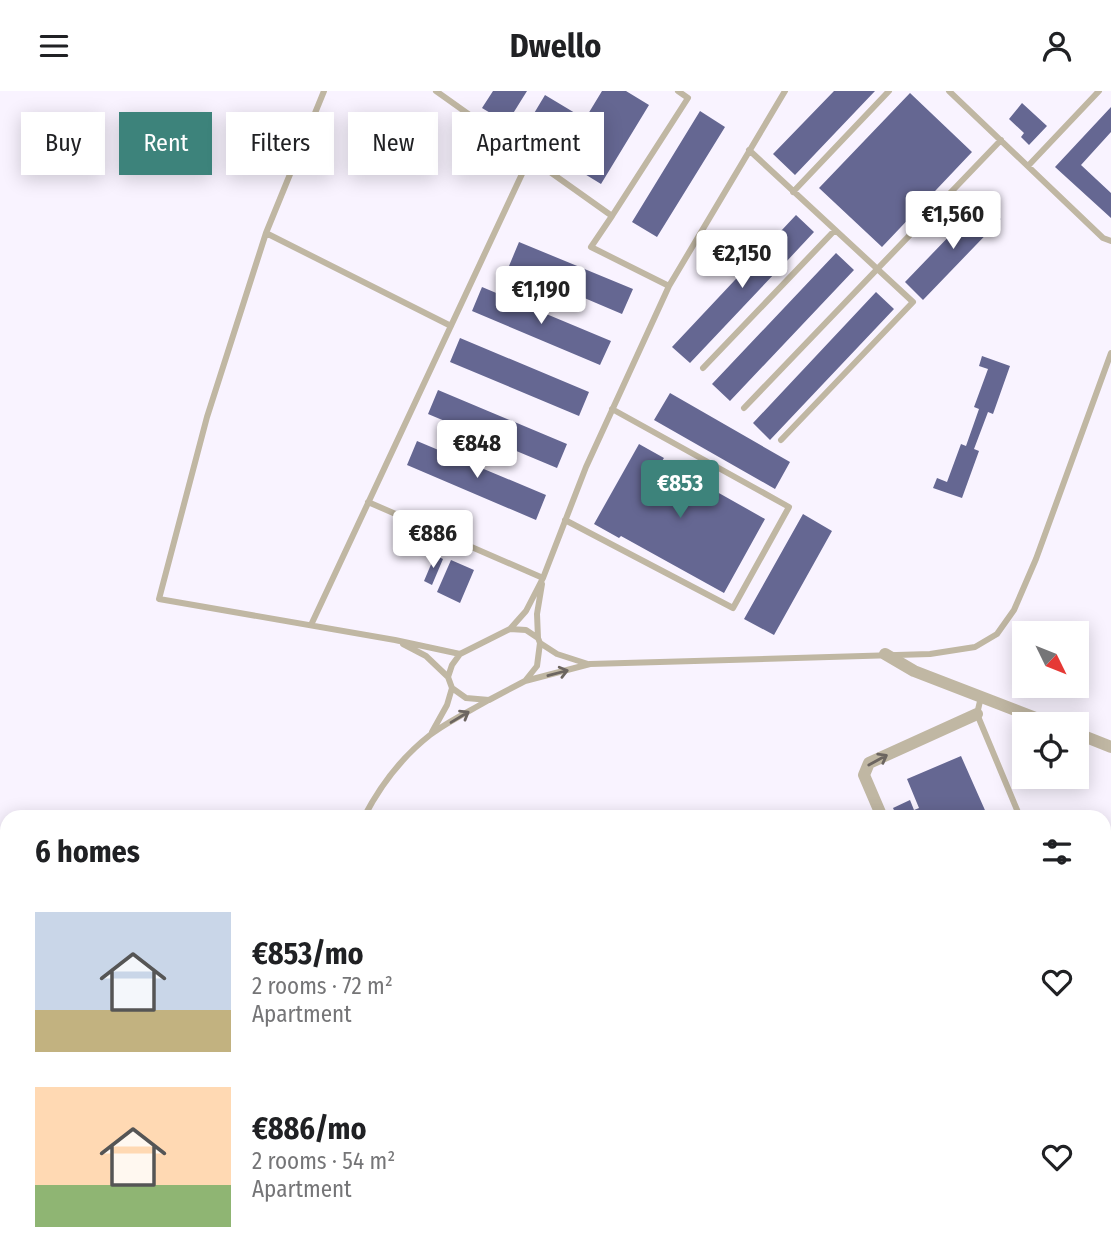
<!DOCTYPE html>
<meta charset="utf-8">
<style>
body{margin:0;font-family:"Fira Sans Condensed",sans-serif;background:#f6f6f6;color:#202124;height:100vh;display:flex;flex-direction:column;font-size:26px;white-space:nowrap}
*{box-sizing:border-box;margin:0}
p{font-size:23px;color:#757577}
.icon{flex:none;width:38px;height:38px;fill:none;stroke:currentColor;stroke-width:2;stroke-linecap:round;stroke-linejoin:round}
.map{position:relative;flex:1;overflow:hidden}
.side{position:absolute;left:0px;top:719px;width:1111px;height:450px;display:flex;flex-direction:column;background:#fff;border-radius:21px 21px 0 0;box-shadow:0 4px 18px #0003}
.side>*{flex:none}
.banner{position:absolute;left:21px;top:21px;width:700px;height:63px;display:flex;gap:14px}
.needle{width:46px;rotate:133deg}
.buttons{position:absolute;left:1012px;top:530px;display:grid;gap:14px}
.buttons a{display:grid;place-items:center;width:77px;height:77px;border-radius:0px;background:#fff;box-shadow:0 4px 18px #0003;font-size:35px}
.price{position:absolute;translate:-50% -60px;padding:0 16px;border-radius:7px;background:#fff;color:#222;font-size:23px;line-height:46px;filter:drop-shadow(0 2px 4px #0008)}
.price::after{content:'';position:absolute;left:50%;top:42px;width:21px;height:16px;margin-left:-10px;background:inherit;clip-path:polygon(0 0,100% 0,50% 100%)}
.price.selected{background:#3d837b;color:#fff}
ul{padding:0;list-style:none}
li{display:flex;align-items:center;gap:21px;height:175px;padding:0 35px}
li span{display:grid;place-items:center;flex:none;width:196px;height:140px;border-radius:0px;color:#555}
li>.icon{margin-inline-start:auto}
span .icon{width:84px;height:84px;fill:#fffc;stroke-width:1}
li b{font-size:30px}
h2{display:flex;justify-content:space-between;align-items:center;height:84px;padding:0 35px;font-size:30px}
.tag{padding:0 24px;border-radius:0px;background:#fff;box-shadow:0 4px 18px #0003;font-size:24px;line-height:63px}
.tag.selected{background:#3d837b;color:#fff}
header{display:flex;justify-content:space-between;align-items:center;height:91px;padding:0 35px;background:#fff;font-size:32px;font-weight:700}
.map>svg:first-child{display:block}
.building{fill:#656792}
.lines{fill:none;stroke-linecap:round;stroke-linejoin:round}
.service{stroke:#c0b7a3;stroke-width:6}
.minor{stroke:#c0b7a3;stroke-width:12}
.primary{stroke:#93825c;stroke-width:19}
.motorway{stroke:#826f42;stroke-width:23}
.oneway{stroke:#6c6560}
</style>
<header><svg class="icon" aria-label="menu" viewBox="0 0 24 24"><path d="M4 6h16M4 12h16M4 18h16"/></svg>Dwello<svg class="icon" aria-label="person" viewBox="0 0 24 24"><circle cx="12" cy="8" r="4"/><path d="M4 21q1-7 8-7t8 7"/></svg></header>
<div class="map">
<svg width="1111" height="1168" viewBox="0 0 1111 1168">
<rect width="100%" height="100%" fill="#f9f3ff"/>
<!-- building -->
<path class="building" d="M 493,0 L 527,0 L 507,32 L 482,17 Z
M 602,0 L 626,0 L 649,14 L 601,93 L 521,44 L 545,4 L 585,28 Z
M 834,0 L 875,0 L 795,84 L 773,63 Z
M 910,2 L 972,61 L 882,156 L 819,97 Z
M 1022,12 L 1047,35 L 1029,54 L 1021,46 L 1024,42 L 1009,28 Z
M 1111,16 L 1111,41 L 1081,74 L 1111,102 L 1111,127 L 1055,76 Z
M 700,20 L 725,36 L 657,146 L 632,131 Z
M 982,111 L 1001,128 L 923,209 L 905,191 Z
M 796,124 L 814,141 L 786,171 L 777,163 L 768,173 L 776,181 L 690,272 L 672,256 Z
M 519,151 L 633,198 L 622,223 L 509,175 Z
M 836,162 L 854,179 L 730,310 L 712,293 Z
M 482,196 L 611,250 L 600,274 L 472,220 Z
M 876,201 L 894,218 L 770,349 L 753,332 Z
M 460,247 L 589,301 L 579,325 L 450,271 Z
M 982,265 L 1010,275 L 993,323 L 988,321 L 974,358 L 979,360 L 962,407 L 933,397 L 937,387 L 947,391 L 961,353 L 966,355 L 979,318 L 974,316 L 988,278 L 979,275 Z
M 438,299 L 567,353 L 557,377 L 428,323 Z
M 670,302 L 790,371 L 775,398 L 654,329 Z
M 417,350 L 546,404 L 536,429 L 407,374 Z
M 639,353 L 664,367 L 662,370 L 765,428 L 724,502 L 621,445 L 619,447 L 594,433 Z
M 803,423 L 832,440 L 774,544 L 744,528 Z
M 435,464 L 443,468 L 432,494 L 424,490 Z
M 451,469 L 474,479 L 460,512 L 437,501 Z
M 961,665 L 988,726 L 897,726 L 893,717 L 910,709 L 914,719 L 919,717 L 907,688 Z
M 1104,846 L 1111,853 L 1111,919 L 1104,925 Z"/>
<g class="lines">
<!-- service -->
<path class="service" d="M 324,0 L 266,142 L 207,326 L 159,508 L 395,549 L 460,563
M 436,0 L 612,125 L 688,7 L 678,0
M 949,0 L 1103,147 L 1111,150
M 749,59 L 913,211 L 781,349
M 1028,75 L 1099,0
M 793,101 L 889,0
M 612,125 L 591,156 L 669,195
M 266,142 L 451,235
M 703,277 L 835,139
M 744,317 L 1001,49
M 368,411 L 543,487
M 565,429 L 733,517 L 789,416 L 612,318
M 311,534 L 529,68
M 510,538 L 526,520 L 543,487 L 586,376 L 669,195 L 785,0
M 538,547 L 537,523 L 542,493
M 540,552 L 557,563 L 588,573
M 403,553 L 426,565 L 448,586
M 525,590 L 537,575 L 540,552 L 538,547 L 526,539 L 510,538 L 460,563 L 452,574 L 448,586 L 452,597 L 466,607 L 489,609 L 525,590 L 590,573 L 930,563 L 975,556 L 997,543 L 1014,519 L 1036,468 L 1111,262
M 981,606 L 977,623 L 1020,726
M 432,641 L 447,614 L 452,597
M 364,726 C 380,695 402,666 430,644 C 447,631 468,621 487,610
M 0,938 L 7,939"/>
<!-- minor -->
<path class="minor" d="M 885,563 L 914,580 L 1054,634
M 1076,642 L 1111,656
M 882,726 L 864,684 L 869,672 L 977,623
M 1104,1044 L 1111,1041"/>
<!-- primary -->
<path class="primary" d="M 0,959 L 7,960
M 761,1162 L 771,1168
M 990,1168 L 1004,1162"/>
<!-- motorway -->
<path class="motorway" d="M 1104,1122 L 1111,1121
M 1106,1168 L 1111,1166"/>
</g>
<!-- one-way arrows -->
<defs><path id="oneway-shaft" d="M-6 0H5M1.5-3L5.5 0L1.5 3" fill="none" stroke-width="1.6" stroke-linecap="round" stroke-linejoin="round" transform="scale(1.75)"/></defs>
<g class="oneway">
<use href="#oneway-shaft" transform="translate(558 582) rotate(-15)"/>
<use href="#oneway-shaft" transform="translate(460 626) rotate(-31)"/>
<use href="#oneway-shaft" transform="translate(878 669) rotate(-29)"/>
</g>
</svg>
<div class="buttons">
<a><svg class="needle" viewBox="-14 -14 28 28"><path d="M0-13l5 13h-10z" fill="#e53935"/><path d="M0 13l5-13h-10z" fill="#757577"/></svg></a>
<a><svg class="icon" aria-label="locate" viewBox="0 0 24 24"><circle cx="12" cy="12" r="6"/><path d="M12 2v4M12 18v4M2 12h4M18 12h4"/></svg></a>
</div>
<b class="price" style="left:953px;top:160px">€1,560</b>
<b class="price" style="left:742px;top:199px">€2,150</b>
<b class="price" style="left:541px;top:235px">€1,190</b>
<b class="price" style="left:477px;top:389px">€848</b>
<b class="price selected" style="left:680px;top:429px">€853</b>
<b class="price" style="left:433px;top:479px">€886</b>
<div class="banner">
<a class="tag">Buy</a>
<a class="tag selected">Rent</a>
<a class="tag">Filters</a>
<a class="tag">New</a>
<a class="tag">Apartment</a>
</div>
<section class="side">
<h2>6 homes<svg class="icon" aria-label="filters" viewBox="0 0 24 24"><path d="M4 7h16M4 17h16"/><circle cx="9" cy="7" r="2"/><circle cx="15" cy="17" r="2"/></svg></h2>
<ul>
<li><span style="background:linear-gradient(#c9d6e8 70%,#c2b280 0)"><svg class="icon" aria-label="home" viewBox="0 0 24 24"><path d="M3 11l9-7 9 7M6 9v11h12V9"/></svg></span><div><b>€853/mo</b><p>2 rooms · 72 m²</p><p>Apartment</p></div><svg class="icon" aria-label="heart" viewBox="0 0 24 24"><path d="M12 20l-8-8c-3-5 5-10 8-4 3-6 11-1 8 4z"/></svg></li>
<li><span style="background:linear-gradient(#ffd9b3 70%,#8fb573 0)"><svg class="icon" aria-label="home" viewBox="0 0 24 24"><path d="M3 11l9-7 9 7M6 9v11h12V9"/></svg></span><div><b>€886/mo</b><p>2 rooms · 54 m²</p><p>Apartment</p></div><svg class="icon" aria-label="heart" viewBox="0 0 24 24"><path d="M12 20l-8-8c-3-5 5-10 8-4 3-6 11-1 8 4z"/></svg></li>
</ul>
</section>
</div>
